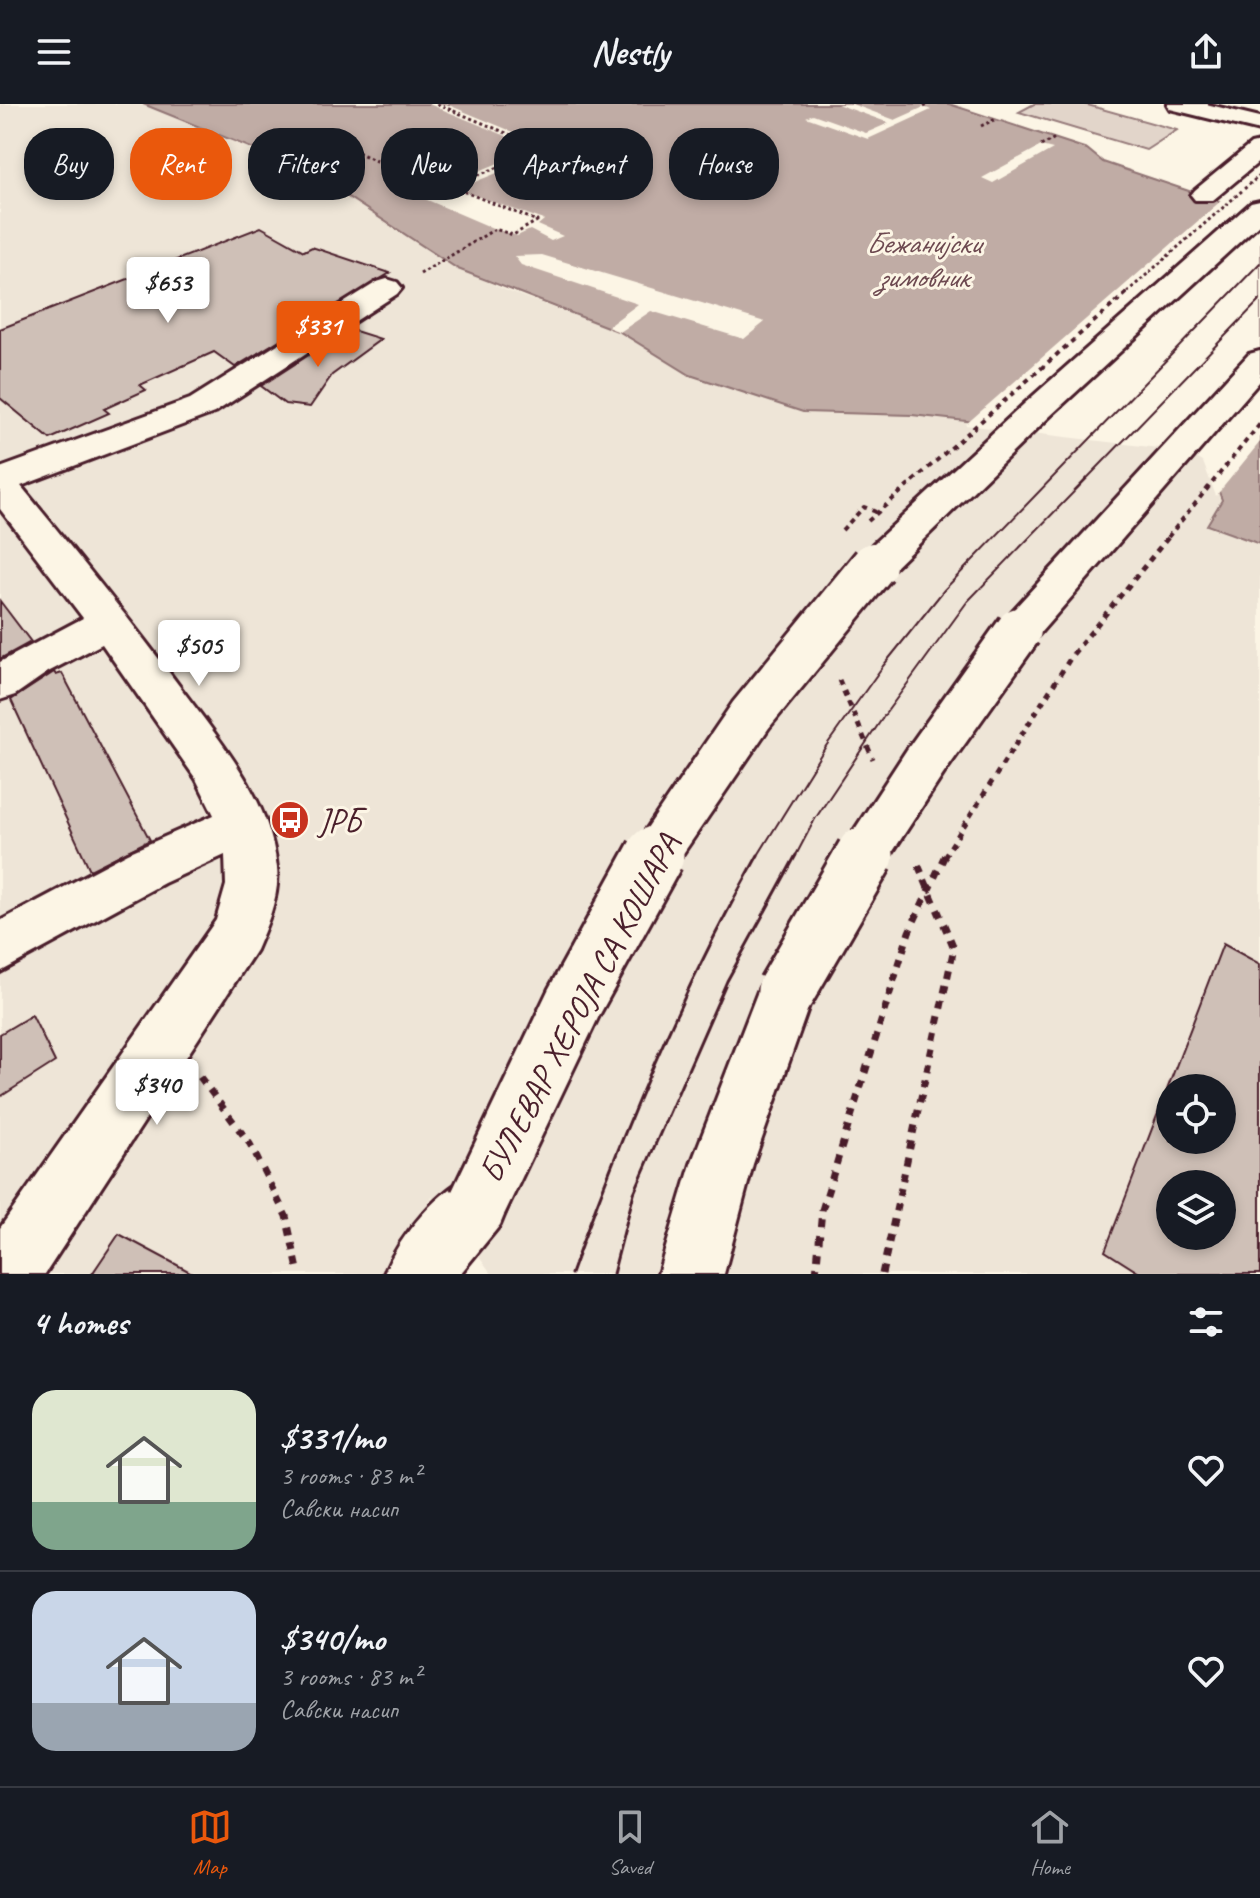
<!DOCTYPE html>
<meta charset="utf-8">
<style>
body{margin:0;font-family:Caveat,sans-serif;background:#242831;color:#f1f3f6;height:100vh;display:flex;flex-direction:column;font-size:30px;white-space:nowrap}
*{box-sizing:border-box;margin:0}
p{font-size:26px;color:#9ea1a6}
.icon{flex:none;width:44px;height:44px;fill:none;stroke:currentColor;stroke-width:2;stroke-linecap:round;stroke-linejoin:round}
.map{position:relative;height:1170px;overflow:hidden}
.details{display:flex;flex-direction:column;background:#171b24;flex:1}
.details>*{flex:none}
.hud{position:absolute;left:24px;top:24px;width:800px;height:72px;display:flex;gap:16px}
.tools{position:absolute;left:1156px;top:970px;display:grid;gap:16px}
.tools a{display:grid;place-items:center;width:80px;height:80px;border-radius:50%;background:#171b24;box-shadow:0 4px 12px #0003;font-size:40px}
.price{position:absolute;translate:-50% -68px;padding:0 18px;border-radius:8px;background:#fff;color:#222;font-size:26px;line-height:52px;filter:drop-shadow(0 2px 4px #0008)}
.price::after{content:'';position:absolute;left:50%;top:48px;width:24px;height:18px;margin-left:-12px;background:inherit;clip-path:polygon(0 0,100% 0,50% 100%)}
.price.on{background:#ea580c;color:#fff}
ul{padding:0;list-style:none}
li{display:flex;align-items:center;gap:24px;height:200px;padding:0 32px}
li+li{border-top:2px solid #363941}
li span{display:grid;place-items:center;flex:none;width:224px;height:160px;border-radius:24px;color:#555}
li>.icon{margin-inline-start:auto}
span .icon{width:96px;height:96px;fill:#fffc;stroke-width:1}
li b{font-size:34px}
h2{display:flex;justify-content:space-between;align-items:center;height:96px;padding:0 32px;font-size:34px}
.pill{padding:0 28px;border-radius:32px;background:#171b24;box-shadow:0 4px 12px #0003;font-size:28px;line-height:72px}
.pill.on{background:#ea580c;color:#fff}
header{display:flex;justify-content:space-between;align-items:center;height:104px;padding:0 32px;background:#171b24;font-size:36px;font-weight:600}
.tab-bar{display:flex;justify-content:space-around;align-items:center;height:112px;border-top:2px solid #363941;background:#171b24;font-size:22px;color:#9ea1a6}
.tab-bar a{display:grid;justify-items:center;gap:4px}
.tab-bar .on{color:#ea580c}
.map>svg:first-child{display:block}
.built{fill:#eee5d7;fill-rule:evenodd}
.green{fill:#e2d5ca;stroke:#967a7a;stroke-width:2}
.water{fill:#c0aca5;stroke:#917474;stroke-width:2}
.pier{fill:#fcf5e5}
.building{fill:#cfc0b7;stroke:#4a1f2b;stroke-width:2;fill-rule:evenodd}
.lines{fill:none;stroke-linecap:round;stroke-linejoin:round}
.minor-casing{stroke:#4a1f2b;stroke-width:6}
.major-casing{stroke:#4a1f2b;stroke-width:6}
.path-far3{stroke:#4a1f2b;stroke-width:3;stroke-dasharray:3 3;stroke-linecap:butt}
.path-far2{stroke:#4a1f2b;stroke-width:4;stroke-dasharray:5 5;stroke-linecap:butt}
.path-far1{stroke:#4a1f2b;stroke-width:5;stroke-dasharray:6 6;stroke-linecap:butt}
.path{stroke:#4a1f2b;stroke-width:7;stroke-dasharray:8 8;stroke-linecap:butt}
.minor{fill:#fcf5e5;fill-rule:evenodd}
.major{fill:#fcf5e5;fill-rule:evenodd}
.tram-far1{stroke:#4a1f2b;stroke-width:2}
.tram{stroke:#4a1f2b;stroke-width:3}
.major-bridge-far1-casing{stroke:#4a1f2b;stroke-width:50;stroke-linecap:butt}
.major-bridge-casing{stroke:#4a1f2b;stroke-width:63;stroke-linecap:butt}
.path-bridge-far3{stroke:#4a1f2b;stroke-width:3;stroke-dasharray:3 3;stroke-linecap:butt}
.path-bridge-far2{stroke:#4a1f2b;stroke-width:4;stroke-dasharray:5 5;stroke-linecap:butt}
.path-bridge-far1{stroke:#4a1f2b;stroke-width:5;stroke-dasharray:6 6;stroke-linecap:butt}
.path-bridge{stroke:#4a1f2b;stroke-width:7;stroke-dasharray:8 8;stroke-linecap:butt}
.major-bridge-far1{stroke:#fcf5e5;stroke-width:44}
.major-bridge{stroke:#fcf5e5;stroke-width:57}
.labels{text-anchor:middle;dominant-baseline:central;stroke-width:6;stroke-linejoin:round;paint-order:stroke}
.far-water-label{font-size:30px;font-style:italic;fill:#6d4950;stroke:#fcf5e5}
.poi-label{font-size:34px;fill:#4a1f2b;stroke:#fcf5e5;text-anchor:start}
.street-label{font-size:34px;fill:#4a1f2b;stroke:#fcf5e5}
</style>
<header><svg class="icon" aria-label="menu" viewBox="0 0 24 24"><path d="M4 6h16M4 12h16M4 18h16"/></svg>Nestly<svg class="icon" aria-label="share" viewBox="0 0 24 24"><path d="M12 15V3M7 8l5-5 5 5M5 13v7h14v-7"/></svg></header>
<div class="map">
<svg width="1260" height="1170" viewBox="0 0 1260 1170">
<rect width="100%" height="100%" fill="#fcf5e5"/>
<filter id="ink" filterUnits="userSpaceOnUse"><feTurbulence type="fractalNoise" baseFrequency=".0125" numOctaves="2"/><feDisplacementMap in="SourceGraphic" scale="16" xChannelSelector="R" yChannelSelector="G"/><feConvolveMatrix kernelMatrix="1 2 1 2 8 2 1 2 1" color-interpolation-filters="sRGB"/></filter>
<g filter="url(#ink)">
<!-- built -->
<path class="built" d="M 0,0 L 143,0 L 308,67 L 450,160 L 505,186 L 620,228 L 690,271 L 803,308 L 912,311 L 1163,339 L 1207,355 L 1222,396 L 1207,421 L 1260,440 L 1260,1170 L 492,1170 L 432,1092 L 396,1170 L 0,1170 ZM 1170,984 L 1222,984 L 1222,1036 L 1170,1036 ZM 1170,1080 L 1222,1080 L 1222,1132 L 1170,1132 Z"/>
<!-- green -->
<path class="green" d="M 1034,0 L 1084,0 L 1177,26 L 1146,46 L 1019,8 Z"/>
<!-- water -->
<path class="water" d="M 143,0 L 949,0 L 1087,45 L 1103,58 L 1260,111 L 1260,440 L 1207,421 L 1222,396 L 1207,355 L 1163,339 L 912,311 L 803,308 L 690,271 L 620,228 L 458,165 L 308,67 Z"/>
<!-- pier -->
<path class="pier" d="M 429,0 L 446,0 L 647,83 L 637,88 L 547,49 L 457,85 L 544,116 L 538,121 L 563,132 L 551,137 L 530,126 L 517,132 L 495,125 L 418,92 L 403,81 L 403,77 L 445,81 L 535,44 Z
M 837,0 L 852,0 L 895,16 L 924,3 L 931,6 L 868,35 L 806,13 L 813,10 L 866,29 L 889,19 Z
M 1041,42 L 1053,45 L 993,79 L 982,74 Z
M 1223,95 L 1260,107 L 1260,338 L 1216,392 L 1203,358 L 1184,347 L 965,321 Z
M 542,151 L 765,218 L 744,235 L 651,207 L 620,228 L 607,223 L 638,200 L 521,161 L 514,152 Z"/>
<!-- building -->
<path class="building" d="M 261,123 L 304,147 L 312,143 L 390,169 L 235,263 L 214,248 L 140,281 L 146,286 L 104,305 L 109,309 L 50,335 L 0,294 L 0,225 Z
M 349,225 L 381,235 L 332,271 L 310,303 L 285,300 L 261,282 Z
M 0,497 L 31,538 L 0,555 Z
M 54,568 L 56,571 L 62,569 L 150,736 L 90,766 L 11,596 Z
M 1223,840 L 1260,860 L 1260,1170 L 1141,1170 L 1105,1147 ZM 1170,984 L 1222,984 L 1222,1036 L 1170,1036 ZM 1170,1080 L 1222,1080 L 1222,1132 L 1170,1132 Z
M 32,911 L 55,958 L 0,993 L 0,930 Z
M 119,1130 L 194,1170 L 92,1170 Z"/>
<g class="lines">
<defs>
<path id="minor" d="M 1167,0 L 1206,0 L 1260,13 L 1260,27 L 1170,5 Z
M 1260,38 L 1260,57 L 1213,96 L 1195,96 L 1191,91 L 1195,86 L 1251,40 Z
M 387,175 L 397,178 L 402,184 L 397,190 L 214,309 L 21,382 C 76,449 129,514 180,583 C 220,637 270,694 277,764 C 280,792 267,821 256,846 L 45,1170 L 0,1170 L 0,1124 L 216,816 L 226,781 L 225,751 L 164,779 L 0,868 L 0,817 L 128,749 L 214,711 L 196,675 L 102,540 L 48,568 L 15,591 L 0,596 L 0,558 L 83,514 L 0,405 L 0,364 L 190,295 L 377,178 Z"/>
<path id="major" d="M 1260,97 L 1260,119 L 1048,314 L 888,470 L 874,474 L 860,470 L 854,461 L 860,452 L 1024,300 L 1251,99 Z
M 1260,247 L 1260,277 L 1034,536 L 1019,541 L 1004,536 L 998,526 L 1004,516 L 1249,250 Z
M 786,861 L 805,869 L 814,887 L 753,1060 L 724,1170 L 658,1170 L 691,1060 L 758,887 L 767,869 Z
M 478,1068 L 500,1077 L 509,1099 L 500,1121 L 460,1170 L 384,1170 C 400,1131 439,1084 478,1068 Z"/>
</defs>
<!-- minor casing -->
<use href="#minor" class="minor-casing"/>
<!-- major casing -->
<use href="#major" class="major-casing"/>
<!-- path-far3 -->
<path class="path-far3" d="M 437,0 L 638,84
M 924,3 L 930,0
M 981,22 L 996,15
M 331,35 L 415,76
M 1041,42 L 1055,34
M 420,170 L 495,125 L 513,131 L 537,117 L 450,82 L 545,45"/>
<!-- path-far2 -->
<path class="path-far2" d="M 842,426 L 864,403 L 876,408
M 1168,433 L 1260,320"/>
<!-- path-far1 -->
<path class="path-far1" d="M 1073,550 L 1170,431
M 839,576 L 873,655"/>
<!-- path -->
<path class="path" d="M 200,973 L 250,1040 L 286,1112 L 299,1170
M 882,1170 L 954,844 L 916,756"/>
<!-- minor -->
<use href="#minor" class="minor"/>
<!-- major -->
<use href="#major" class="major"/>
<!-- tram-far1 -->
<path class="tram-far1" d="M 757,753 L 826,642 L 883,562 L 944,486 L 1260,159
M 795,753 L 815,715 L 886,609 L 967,498 L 1260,196"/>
<!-- tram -->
<path class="tram" d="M 571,1170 C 623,1025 682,885 758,751
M 613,1170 L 634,1089 L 727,877 L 796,751"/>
<defs>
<path id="major-bridge-far1" d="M 654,753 L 751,611 L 874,461
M 863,753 L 925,658 L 1019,526"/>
<path id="major-bridge" d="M 786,887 L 865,751
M 478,1099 L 574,898 L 655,751"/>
</defs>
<!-- major-bridge-far1 casing -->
<use href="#major-bridge-far1" class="major-bridge-far1-casing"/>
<!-- major-bridge casing -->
<use href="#major-bridge" class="major-bridge-casing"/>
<!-- path-bridge-far3 -->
<path class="path-bridge-far3" d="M 1127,188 L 1260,71"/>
<!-- path-bridge-far2 -->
<path class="path-bridge-far2" d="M 868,417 L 1130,186"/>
<!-- path-bridge-far1 -->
<path class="path-bridge-far1" d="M 944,753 L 1073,550"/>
<!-- path-bridge -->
<path class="path-bridge" d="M 816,1170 L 822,1106 L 909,828 L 945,751"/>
<!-- major-bridge-far1 -->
<use href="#major-bridge-far1" class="major-bridge-far1"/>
<!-- major-bridge -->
<use href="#major-bridge" class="major-bridge"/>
</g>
</g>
<!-- icons -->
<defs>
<symbol id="bus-disc" viewBox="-11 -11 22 22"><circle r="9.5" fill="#c8321e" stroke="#fcf5e5"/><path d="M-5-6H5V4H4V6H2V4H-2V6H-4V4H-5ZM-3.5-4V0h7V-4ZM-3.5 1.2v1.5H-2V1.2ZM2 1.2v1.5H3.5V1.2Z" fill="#fff"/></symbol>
</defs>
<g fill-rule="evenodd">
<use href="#bus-disc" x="268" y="694" width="44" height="44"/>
</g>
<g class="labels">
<!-- far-water labels -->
<g class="far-water-label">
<text x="923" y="139">Бежанијски<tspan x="923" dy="34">зимовник</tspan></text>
</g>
<!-- poi labels -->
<g class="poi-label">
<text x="318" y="716">ЈРБ</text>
</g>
<!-- street labels -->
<g class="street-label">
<text transform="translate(579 904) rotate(-62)">БУЛЕВАР ХЕРОЈА СА КОШАРА</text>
</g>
</g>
</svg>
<div class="tools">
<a><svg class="icon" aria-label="locate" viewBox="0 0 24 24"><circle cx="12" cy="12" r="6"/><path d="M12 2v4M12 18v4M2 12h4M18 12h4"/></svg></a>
<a><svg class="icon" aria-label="layers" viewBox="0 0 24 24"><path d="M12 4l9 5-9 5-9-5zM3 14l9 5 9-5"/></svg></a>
</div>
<b class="price" style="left:168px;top:221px">$653</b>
<b class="price on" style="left:318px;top:265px">$331</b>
<b class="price" style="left:199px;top:584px">$505</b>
<b class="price" style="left:157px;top:1023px">$340</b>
<div class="hud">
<a class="pill">Buy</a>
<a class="pill on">Rent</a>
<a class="pill">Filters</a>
<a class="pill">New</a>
<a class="pill">Apartment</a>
<a class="pill">House</a>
</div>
</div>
<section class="details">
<h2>4 homes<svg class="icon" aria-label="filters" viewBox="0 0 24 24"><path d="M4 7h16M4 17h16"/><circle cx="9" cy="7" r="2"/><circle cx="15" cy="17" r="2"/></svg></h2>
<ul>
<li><span style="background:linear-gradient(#dfe7d0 70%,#7fa58c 0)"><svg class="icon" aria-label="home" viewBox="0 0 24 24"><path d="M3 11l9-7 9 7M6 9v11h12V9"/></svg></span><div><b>$331/mo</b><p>3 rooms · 83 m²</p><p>Савски насип</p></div><svg class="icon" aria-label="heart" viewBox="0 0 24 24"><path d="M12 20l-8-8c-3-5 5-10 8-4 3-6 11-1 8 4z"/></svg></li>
<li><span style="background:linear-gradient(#c9d6e8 70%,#9aa5b1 0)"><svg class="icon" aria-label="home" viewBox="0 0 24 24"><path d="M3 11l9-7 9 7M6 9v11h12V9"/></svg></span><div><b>$340/mo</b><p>3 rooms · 83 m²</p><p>Савски насип</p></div><svg class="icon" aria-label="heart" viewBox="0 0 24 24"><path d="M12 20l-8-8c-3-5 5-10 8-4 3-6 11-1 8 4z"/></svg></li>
</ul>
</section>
<nav class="tab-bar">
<a class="on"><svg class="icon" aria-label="map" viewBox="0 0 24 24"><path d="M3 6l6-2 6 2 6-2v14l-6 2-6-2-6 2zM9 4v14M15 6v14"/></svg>Map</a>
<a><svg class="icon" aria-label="saved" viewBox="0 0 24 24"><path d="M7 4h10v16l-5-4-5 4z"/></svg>Saved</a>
<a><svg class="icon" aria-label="home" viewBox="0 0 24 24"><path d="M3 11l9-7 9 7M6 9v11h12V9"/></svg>Home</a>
</nav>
